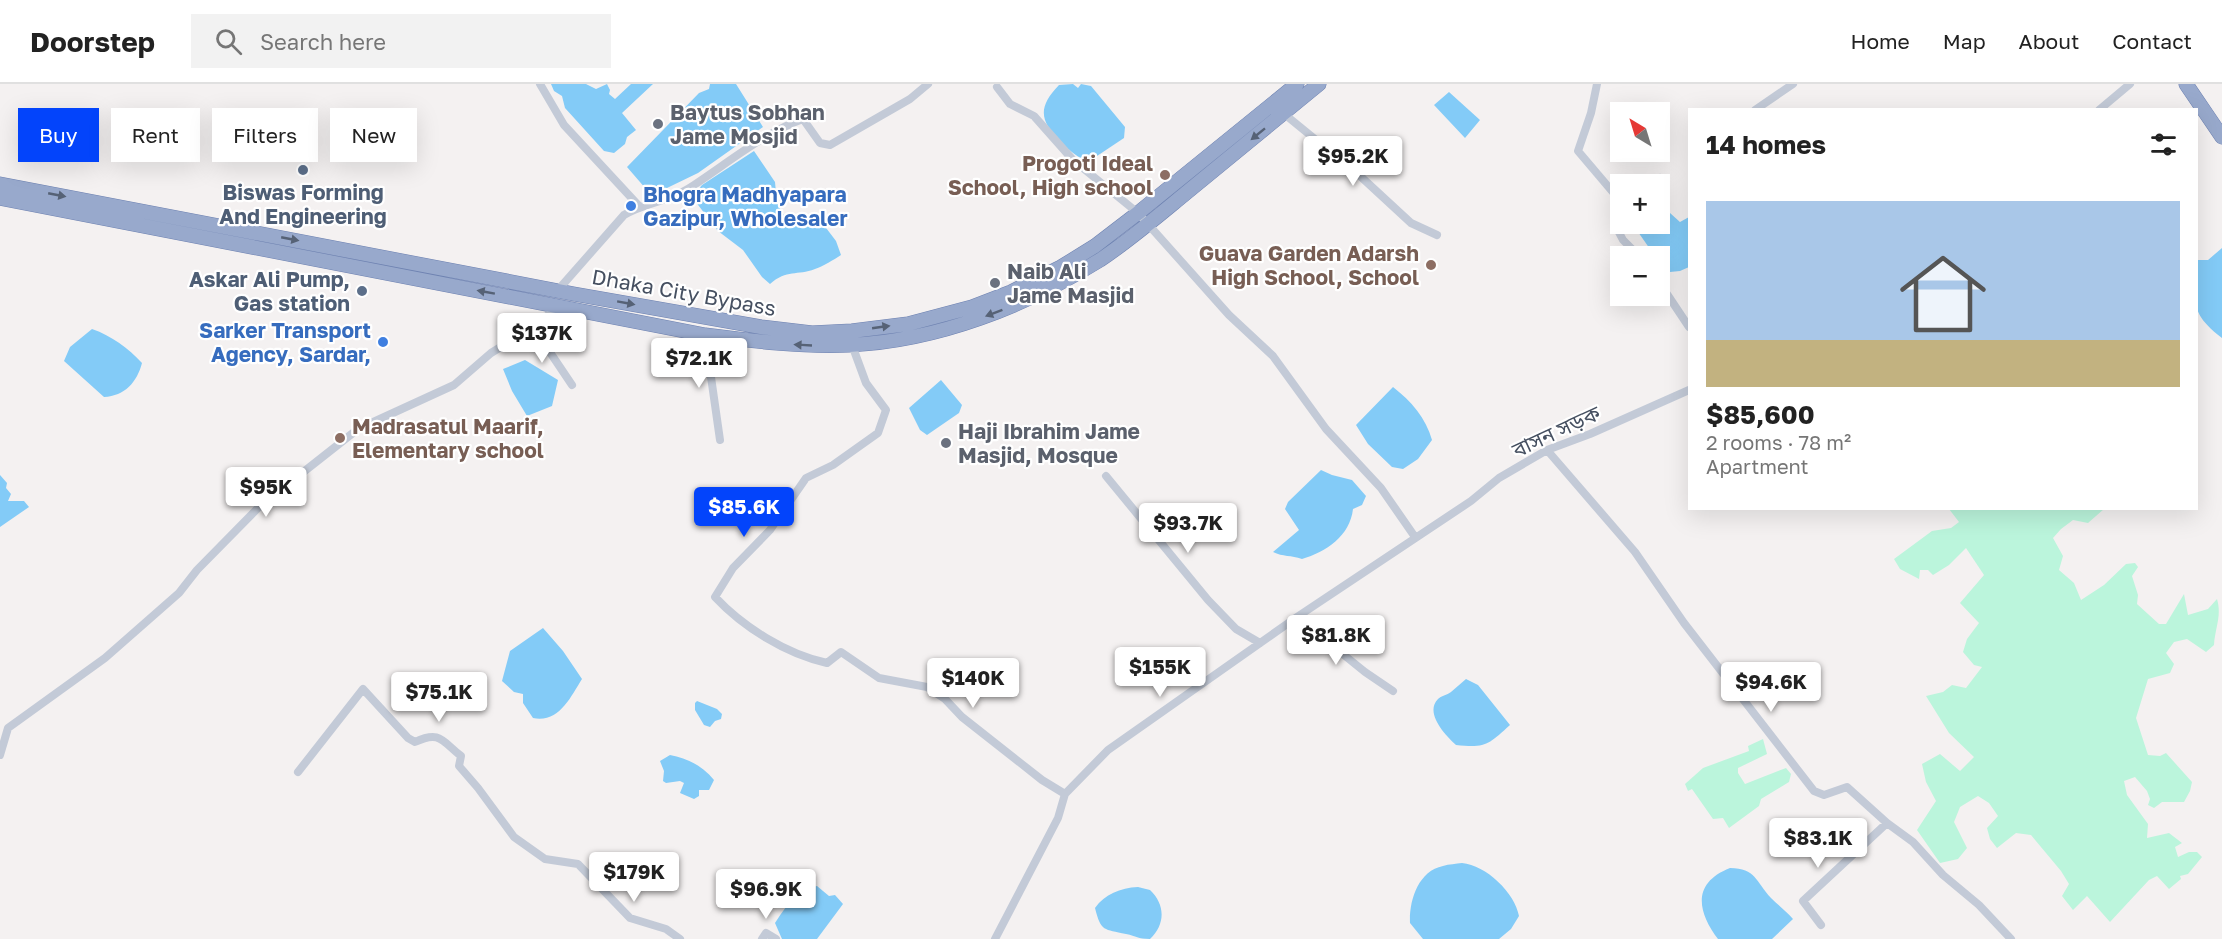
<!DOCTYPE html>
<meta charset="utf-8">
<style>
body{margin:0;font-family:"Golos Text","Noto Sans Bengali",sans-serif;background:#f2f2f2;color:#222;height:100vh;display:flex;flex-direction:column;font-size:22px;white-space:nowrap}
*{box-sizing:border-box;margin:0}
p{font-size:20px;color:#767676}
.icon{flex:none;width:33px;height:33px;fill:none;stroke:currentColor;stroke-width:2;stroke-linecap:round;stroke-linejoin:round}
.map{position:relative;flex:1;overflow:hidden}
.details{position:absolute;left:1688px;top:24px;width:510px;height:402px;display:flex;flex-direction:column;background:#fff;border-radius:0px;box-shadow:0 6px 24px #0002}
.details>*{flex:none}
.guide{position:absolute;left:18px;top:24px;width:570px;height:54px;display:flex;gap:12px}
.needle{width:39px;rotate:322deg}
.buttons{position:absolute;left:1610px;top:18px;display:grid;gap:12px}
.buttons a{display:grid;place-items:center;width:60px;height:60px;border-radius:0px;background:#fff;box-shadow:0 6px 24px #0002;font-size:30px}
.price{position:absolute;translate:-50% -51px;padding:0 14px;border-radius:6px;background:#fff;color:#222;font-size:20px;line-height:39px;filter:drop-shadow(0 2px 3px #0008)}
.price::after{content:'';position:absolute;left:50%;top:36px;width:18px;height:14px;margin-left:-9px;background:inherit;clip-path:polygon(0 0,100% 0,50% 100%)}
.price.active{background:#0344fb;color:#fff}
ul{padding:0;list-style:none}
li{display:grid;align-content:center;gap:12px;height:318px;padding:0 18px}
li+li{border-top:2px solid #e0e0e0}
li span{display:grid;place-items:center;height:186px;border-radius:0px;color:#555}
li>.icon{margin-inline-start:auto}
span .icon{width:108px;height:108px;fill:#fffc;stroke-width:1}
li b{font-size:26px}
h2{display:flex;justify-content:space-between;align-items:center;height:72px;padding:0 18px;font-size:26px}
.tag{padding:0 21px;border-radius:0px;background:#fff;box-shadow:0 6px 24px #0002;font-size:21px;line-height:54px}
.tag.active{background:#0344fb;color:#fff}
header{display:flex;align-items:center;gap:36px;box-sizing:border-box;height:84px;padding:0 30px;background:#fff;border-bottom:2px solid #e0e0e0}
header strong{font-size:28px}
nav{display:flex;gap:33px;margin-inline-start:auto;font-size:21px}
.search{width:420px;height:54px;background:#f2f2f2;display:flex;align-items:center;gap:15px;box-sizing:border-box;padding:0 21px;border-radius:0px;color:#767676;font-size:22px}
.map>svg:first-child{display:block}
.green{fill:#bbf5dc}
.water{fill:#83cbf7}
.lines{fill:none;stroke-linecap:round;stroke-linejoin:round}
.trunk-casing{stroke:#6e82b1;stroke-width:15}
.minor{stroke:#c3cad7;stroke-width:8}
.trunk{stroke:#98a9cc;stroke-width:14}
.oneway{fill:#566276}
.worship-dot{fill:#6b7280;stroke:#fff;stroke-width:2}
.service-dot{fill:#5c6f8a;stroke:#fff;stroke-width:2}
.education-dot{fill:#8d6e63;stroke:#fff;stroke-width:2}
.shop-dot{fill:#3f7fe0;stroke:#fff;stroke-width:2}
.labels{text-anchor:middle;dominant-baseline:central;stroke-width:4.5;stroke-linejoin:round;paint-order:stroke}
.worship-label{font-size:21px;font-weight:bold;fill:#5b616d;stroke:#fff;text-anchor:start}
.education-label{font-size:21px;font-weight:bold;fill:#785e54;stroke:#fff;text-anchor:end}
.service-label{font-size:21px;font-weight:bold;fill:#4e5e75;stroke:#fff}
.shop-label{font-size:21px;font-weight:bold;fill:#366cbe;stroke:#fff;text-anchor:start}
.street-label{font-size:21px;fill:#465061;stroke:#fff}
</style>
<header>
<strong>Doorstep</strong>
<div class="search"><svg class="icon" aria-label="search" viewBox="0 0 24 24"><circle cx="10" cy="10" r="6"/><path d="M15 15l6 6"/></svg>Search here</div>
<nav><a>Home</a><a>Map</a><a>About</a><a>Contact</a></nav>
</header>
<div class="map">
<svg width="2222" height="855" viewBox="0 0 2222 855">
<rect width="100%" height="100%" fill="#f4f1f1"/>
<!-- green -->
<path class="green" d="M 1949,425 L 2104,425 L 2088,439 L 2073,436 L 2061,445 L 2053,454 L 2063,472 L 2059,486 L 2074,499 L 2081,516 L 2104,501 L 2126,480 L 2135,479 L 2138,483 L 2132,492 L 2138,511 L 2137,520 L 2159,540 L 2166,540 L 2184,510 L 2188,531 L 2208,525 L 2217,515 C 2222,532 2215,544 2214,561 L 2206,568 L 2187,555 L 2174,558 L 2166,569 L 2174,580 L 2170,589 L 2148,595 L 2136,634 L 2148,671 L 2160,672 L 2166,669 L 2192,698 L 2190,707 L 2184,718 L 2162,718 L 2154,724 L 2148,721 L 2150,715 L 2147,707 L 2135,693 L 2124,697 L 2127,711 L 2148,740 L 2147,754 L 2169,749 L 2182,759 L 2175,763 L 2178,773 L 2189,768 L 2197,768 L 2202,773 L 2188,790 L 2180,792 L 2181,795 L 2169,805 L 2157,792 L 2149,796 L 2110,838 L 2087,812 L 2073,826 L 2062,812 L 2069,800 L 2061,787 L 2031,751 L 2016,749 L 1997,764 L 1990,755 L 1987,744 L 1998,732 L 1989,719 L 1978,712 L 1960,723 L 1954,738 L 1967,764 L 1958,775 L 1940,779 L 1917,746 L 1936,717 L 1926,698 L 1922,680 L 1940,670 L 1960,687 L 1974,673 L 1949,649 L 1926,612 L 1943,608 L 1952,601 L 1966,604 L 1982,583 L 1974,581 L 1963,568 L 1967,555 L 1979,539 L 1960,519 L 1984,491 L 1966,464 L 1949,481 L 1933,491 L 1928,486 L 1920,486 L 1919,495 L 1900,485 L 1894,475 L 1932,447 L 1951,444 L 1959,438 Z
M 1763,655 L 1767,670 L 1738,684 L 1738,689 L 1745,700 L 1786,684 L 1791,690 L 1789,698 L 1761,715 L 1759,722 L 1729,744 L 1723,734 L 1713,735 L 1692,705 L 1688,707 L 1685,700 L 1703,684 L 1749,667 L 1748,662 Z"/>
<!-- water -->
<path class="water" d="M 551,0 L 586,0 L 596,5 L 607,0 L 610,6 L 609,10 L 615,15 L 631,0 L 653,0 L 622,29 L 636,46 L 627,53 L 625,60 L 614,69 L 604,67 L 565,24 L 562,12 L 554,7 Z
M 710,0 L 736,0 L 763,43 L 698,89 L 667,104 L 646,105 L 627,83 L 699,9 L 709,5 Z
M 1073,0 L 1078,4 L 1081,0 L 1091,2 L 1125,43 L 1124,54 L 1088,78 C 1077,73 1070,67 1061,58 C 1040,37 1037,24 1059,1 Z
M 1449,8 L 1480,36 L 1465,54 L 1434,21 Z
M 754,67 L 775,98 L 777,119 L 785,133 L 796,132 L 804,136 L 817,132 L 836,157 L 841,171 C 833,176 824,182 815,185 C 797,192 787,185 770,200 L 762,193 L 743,166 L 718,147 L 692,113 L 702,101 Z
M 1670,129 L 1680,138 L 1689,133 L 1689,183 L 1680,187 L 1670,188 L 1666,178 L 1652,168 L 1636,145 L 1641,140 L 1659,140 L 1659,131 L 1662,134 Z
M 2222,164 L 2222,254 C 2187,227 2196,217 2196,176 L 2208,176 Z
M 92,245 C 112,252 128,264 142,279 C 137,298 125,312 104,313 L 64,277 L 70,263 Z
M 525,276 L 558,296 L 552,322 L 527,332 L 512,307 L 503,285 Z
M 941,296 L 962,321 L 959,329 L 927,351 L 920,346 L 909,324 Z
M 1393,303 C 1411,317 1426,334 1432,356 L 1418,375 L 1403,385 L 1392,383 L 1368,360 L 1356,341 Z
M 1321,386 L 1332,391 L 1352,396 L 1366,412 L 1362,421 L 1353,425 C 1350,452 1326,468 1302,475 C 1291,471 1283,473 1273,468 L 1299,446 L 1285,425 L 1288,418 Z
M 0,391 L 7,399 L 6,404 L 11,410 L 8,417 L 24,417 L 29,423 L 0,443 Z
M 543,544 L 563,567 L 582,595 C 570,614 559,639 533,634 L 523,619 L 523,610 L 514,608 L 502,597 L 510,567 Z
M 1466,595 L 1478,601 L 1510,641 C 1488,661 1486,664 1456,661 C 1446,652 1424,629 1438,615 C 1441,612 1447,611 1451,608 C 1456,604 1461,599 1466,595 Z
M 697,617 L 717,625 L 722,630 L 721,635 L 715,637 L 710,643 L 704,641 L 695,626 L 695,619 Z
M 670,671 C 687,674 703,682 714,696 L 709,706 L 699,706 L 699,712 L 694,715 L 680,709 L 684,699 L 680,697 L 666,699 L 663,697 L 664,687 L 660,677 Z
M 1462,779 C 1486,781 1515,809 1519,832 L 1511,845 L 1499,855 L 1423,855 L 1410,839 C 1409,817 1418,787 1443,782 C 1449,780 1456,780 1462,779 Z
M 1730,784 C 1756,784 1756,798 1771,814 C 1778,821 1786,827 1793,835 L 1772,855 L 1718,855 C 1697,827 1692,799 1730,784 Z
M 817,802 L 829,812 L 835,811 L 843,820 L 817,855 L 782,855 L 775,839 C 780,832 784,824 791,818 C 798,811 804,812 811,803 Z
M 1138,803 L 1150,806 C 1165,820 1166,840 1150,855 C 1137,855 1137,852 1126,850 C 1104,845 1101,848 1095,824 C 1105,810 1120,804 1138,803 Z"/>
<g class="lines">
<defs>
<path id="trunk" d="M 2186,0 L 2222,53
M 0,100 L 574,210 L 761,243 L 812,249 L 852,247 L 908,240 L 972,223 L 1011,208 L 1061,183 L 1095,162 L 1138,129 L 1297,0
M 0,114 L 705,251 C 753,257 801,263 849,261 C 938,257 1026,222 1100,176 C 1130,156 1158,132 1186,109 C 1230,73 1275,36 1319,0"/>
</defs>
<!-- trunk casing -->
<use href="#trunk" class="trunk-casing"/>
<!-- minor -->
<path class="minor" d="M 540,0 L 564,41 L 639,122
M 1597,0 L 1591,29 L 1578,67 L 1617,113 L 1614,139 L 1623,156 L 1639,172
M 997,3 L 1010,20 L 1034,32 L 1073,76 L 1138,129 L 1229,231 L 1273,272 L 1326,345 L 1381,404 L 1415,453
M 1755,26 L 1793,0
M 2099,26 L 2130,0
M 1283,29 L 1359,91 L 1411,139 L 1437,151
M 1651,100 L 1660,94
M 1659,198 L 1689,243
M 558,206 L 624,131 C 644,119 669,117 688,105 C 724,82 763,49 803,35 L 820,59 L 830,61 L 910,15 L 928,0
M 533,243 L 572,301
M 705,251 L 720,356
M 852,261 L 866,299 L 886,326 L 878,349 L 833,381 L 806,394 L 770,446 L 733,484 L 715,513 C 743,543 786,570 827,579 L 841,568 L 879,594 L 927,603 L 945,615 L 962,633 L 1042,696 L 1065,710
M 1547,366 L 1635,468 L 1684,539 L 1814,707 L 1824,711 L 1847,703 L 1887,739 L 1913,758 L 1943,791 L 1979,821 L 2011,855
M 1106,392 L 1208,516 L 1236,545 L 1260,559
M 1297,533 L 1365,588 L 1393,607
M 0,671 L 8,644 L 105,574 L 179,509 L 197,486 L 259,423 L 358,345 L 454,301 L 491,269 L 533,243 L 560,222
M 298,688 L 363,605 L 408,654 L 415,658 C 440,646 442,657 461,672 L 459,682 L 478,704 L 514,753 L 545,775 L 578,780 L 630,834 L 666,845 L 680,855
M 1821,841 L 1803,817 L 1887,739
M 762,855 L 766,849 L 776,855
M 995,855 L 1058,734 L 1065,710 L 1108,666 L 1297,533 L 1471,417 L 1499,394 L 1547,366 L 1590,350 L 1689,306"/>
<!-- trunk -->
<use href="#trunk" class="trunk"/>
</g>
<!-- one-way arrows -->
<defs><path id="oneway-solid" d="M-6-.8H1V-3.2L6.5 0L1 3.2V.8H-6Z" transform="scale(1.5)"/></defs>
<g class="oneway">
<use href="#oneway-solid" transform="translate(1258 50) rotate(141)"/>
<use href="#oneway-solid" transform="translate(57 111) rotate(11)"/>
<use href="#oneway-solid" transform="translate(290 155) rotate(11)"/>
<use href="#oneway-solid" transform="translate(486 208) rotate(-170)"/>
<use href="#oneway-solid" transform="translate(626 219) rotate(10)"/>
<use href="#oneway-solid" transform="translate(994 229) rotate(159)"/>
<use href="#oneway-solid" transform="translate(881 243) rotate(-8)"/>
<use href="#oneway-solid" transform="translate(803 261) rotate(-177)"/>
</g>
<!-- markers -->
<g class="worship-dot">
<circle cx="658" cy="40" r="6"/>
<circle cx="995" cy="199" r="6"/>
<circle cx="946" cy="359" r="6"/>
</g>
<g class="service-dot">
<circle cx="303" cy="86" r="6"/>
<circle cx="362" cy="207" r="6"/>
</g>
<g class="education-dot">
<circle cx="1165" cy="91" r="6"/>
<circle cx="1431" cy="181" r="6"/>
<circle cx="340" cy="354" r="6"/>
</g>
<g class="shop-dot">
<circle cx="631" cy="122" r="6"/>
<circle cx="383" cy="258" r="6"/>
</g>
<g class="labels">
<!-- worship labels -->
<g class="worship-label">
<text x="670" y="28">Baytus Sobhan<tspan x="670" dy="24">Jame Mosjid</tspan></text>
<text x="1007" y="187">Naib Ali<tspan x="1007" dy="24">Jame Masjid</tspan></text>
<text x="958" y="347">Haji Ibrahim Jame<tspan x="958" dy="24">Masjid, Mosque</tspan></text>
</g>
<!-- education labels -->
<g class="education-label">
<text x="1153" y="79">Progoti Ideal<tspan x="1153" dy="24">School, High school</tspan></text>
<text x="1419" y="169">Guava Garden Adarsh<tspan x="1419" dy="24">High School, School</tspan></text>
<text x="352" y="342" text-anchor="start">Madrasatul Maarif,<tspan x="352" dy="24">Elementary school</tspan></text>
</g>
<!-- service labels -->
<g class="service-label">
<text x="303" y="108">Biswas Forming<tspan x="303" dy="24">And Engineering</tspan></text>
<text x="350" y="195" text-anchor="end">Askar Ali Pump,<tspan x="350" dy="24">Gas station</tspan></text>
</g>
<!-- shop labels -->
<g class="shop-label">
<text x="643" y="110">Bhogra Madhyapara<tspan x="643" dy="24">Gazipur, Wholesaler</tspan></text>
<text x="371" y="246" text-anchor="end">Sarker Transport<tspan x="371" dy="24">Agency, Sardar,</tspan></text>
</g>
<!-- street labels -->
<g class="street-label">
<text transform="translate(684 208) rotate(10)">Dhaka City Bypass</text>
<text transform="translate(1556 347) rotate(-25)">বাসন সড়ক</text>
</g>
</g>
</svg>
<div class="buttons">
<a><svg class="needle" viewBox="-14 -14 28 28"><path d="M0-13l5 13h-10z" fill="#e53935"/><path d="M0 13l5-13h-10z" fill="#767676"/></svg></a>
<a>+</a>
<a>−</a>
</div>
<b class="price" style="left:1353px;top:103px">$95.2K</b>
<b class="price" style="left:542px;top:280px">$137K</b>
<b class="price" style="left:699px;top:305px">$72.1K</b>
<b class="price" style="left:266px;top:434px">$95K</b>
<b class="price active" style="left:744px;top:454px">$85.6K</b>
<b class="price" style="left:1188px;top:470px">$93.7K</b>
<b class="price" style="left:1336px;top:582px">$81.8K</b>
<b class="price" style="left:1160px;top:614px">$155K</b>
<b class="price" style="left:973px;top:625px">$140K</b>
<b class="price" style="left:1771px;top:629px">$94.6K</b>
<b class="price" style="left:439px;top:639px">$75.1K</b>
<b class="price" style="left:1818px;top:785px">$83.1K</b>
<b class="price" style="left:634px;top:819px">$179K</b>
<b class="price" style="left:766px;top:836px">$96.9K</b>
<div class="guide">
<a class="tag active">Buy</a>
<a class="tag">Rent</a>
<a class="tag">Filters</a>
<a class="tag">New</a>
</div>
<section class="details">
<h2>14 homes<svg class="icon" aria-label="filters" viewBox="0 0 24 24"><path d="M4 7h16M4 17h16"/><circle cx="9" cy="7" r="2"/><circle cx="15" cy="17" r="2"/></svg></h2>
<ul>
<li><span style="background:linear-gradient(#a9c7e8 75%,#c2b280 0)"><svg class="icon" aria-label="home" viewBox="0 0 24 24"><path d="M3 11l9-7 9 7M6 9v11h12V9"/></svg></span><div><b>$85,600</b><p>2 rooms · 78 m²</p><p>Apartment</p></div></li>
</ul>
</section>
</div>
